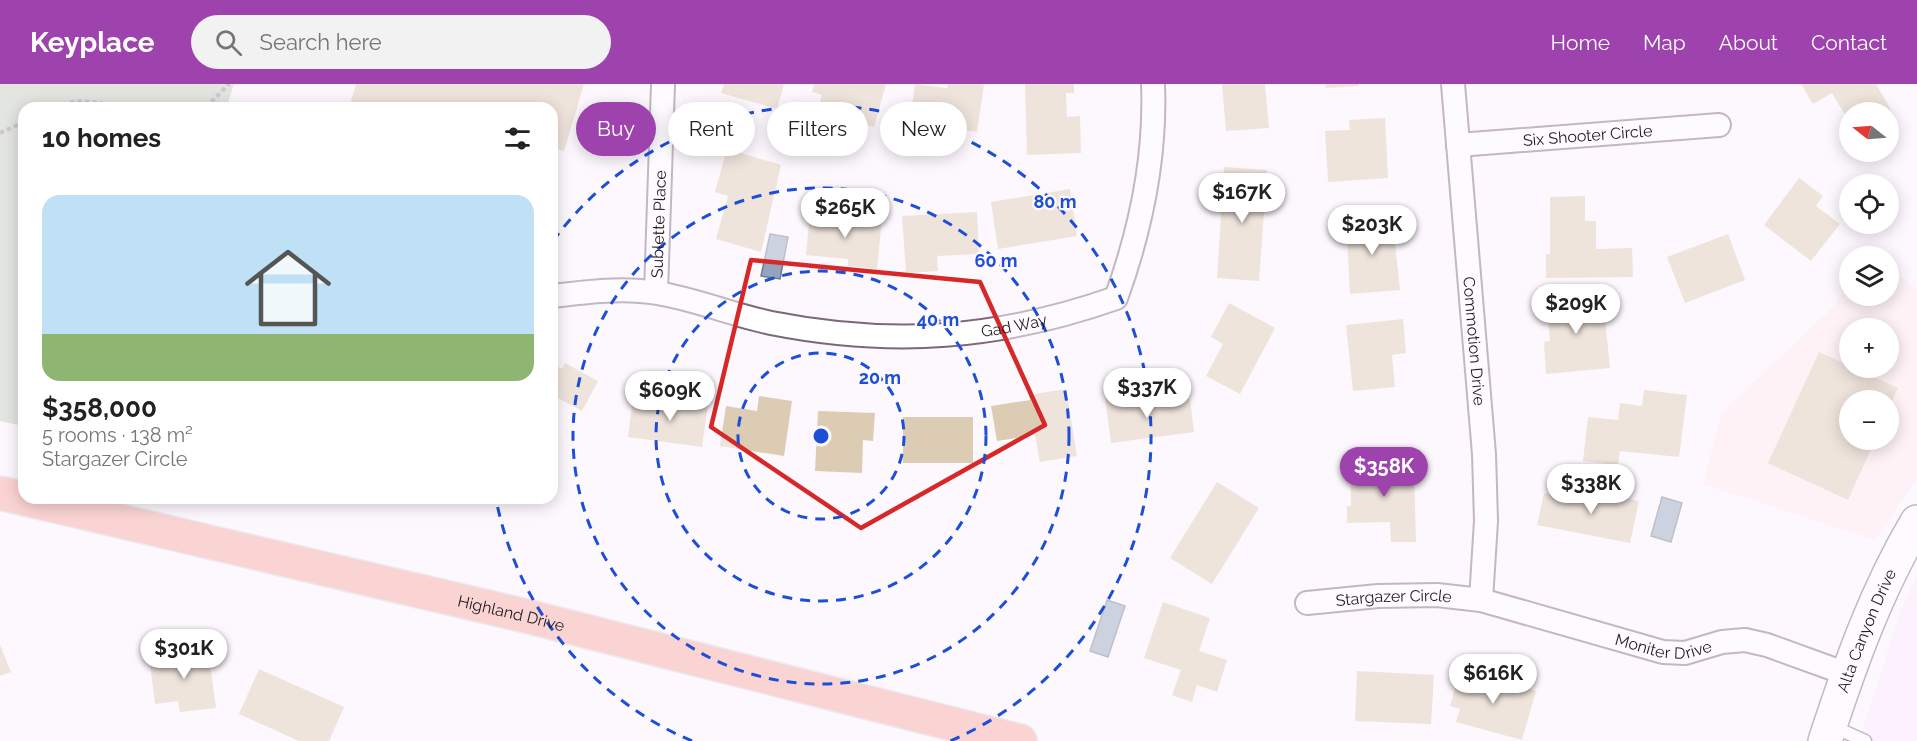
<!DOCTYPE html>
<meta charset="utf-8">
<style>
body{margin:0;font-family:Raleway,sans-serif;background:#f2f2f2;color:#222;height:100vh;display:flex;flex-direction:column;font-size:22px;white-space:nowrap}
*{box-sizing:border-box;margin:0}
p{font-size:20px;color:#767676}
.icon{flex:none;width:33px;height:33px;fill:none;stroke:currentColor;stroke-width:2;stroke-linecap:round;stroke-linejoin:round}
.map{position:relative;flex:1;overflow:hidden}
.side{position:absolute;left:18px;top:18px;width:540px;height:402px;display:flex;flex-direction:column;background:#fff;border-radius:18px;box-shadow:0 3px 15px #0003}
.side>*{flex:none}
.banner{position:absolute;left:576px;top:18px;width:570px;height:54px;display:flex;gap:12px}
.needle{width:39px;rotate:287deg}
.buttons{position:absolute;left:1839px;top:18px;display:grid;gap:12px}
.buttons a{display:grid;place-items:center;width:60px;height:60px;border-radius:50%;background:#fff;box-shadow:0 3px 15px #0003;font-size:30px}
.price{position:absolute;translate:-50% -51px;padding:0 14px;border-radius:21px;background:#fff;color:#222;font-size:20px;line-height:39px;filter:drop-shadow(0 2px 3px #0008)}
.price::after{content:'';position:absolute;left:50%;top:36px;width:18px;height:14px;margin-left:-9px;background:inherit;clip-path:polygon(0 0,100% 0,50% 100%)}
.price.on{background:#9e42ad;color:#fff}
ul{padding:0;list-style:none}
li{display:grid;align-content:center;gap:12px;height:318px;padding:0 24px}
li+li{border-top:2px solid #e0e0e0}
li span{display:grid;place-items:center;height:186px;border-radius:18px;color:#555}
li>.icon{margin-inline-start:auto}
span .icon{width:108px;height:108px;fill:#fffc;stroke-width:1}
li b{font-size:26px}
h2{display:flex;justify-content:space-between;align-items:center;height:72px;padding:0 24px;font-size:26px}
.pill{padding:0 21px;border-radius:27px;background:#fff;box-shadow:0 3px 15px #0003;font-size:21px;line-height:54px}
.pill.on{background:#9e42ad;color:#fff}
header{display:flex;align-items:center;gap:36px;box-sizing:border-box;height:84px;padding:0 30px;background:#9e42ad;color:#fff}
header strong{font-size:28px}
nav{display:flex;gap:33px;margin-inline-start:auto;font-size:21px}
.search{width:420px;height:54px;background:#f2f2f2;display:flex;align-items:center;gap:15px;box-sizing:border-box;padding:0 21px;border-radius:33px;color:#767676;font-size:22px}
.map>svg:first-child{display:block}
.built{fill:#fbebfc}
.education{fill:#ffeaef;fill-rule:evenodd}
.green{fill:#c4cebc}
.water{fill:#93a4bc;stroke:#717b8e;stroke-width:1.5}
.building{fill:#ddccb4}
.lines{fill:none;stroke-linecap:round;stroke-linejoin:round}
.lane-casing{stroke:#7b687c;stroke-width:15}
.street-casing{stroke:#7b687c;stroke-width:26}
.secondary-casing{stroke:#7b687c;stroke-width:36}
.primary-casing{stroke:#d7d6d7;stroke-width:36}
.path{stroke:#979197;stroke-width:4;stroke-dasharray:4.5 3;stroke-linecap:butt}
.lane{stroke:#fff;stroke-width:12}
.street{stroke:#fff;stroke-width:22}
.secondary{stroke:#fff;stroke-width:33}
.primary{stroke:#f5a9a0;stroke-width:33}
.marked{fill:none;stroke:#d62828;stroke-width:4.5;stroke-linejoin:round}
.ring{fill:none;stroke:#1d4ed8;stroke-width:3;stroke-dasharray:10 8}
.labels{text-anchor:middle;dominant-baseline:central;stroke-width:4.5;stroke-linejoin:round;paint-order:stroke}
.street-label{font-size:16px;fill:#221a22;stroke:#fdf8fd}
.centre{fill:#1d4ed8;stroke:#fdf8fd;stroke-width:3}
.ring-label{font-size:18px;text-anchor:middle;font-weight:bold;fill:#1d4ed8;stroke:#fdf8fd;stroke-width:4.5;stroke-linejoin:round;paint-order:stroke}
</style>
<header>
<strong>Keyplace</strong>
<div class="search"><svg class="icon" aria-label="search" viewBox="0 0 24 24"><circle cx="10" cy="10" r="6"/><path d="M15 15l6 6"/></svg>Search here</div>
<nav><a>Home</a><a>Map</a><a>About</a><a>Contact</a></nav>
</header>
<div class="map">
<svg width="1917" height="657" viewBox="0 0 1917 657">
<rect width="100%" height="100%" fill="#fdf8fd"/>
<!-- built -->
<path class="built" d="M 1917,491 L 1917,657 L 1859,657 L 1900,529 Z"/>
<!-- education -->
<path class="education" d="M 1889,185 L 1917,205 L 1917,394 L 1875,456 L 1703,400 L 1722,328 L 1826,230 L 1849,200 L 1850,212 L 1888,212 ZM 1850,244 L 1888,244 L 1888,284 L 1850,284 ZM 1850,316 L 1888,316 L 1888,356 L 1850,356 Z"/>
<!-- green -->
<path class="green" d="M 0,0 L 234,0 L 226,24 L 24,24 L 24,342 L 0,337 Z"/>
<!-- water -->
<path class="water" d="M 770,150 L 788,153 L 780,195 L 761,192 Z
M 1662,413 L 1682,419 L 1671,458 L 1651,452 Z
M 1107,516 L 1125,522 L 1108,573 L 1090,567 Z"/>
<!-- building -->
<path class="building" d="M 356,0 L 584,0 L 564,67 L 552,63 L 552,24 L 349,24 Z
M 724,0 L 784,0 L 777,25 L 721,9 Z
M 814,0 L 886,0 L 874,43 L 817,28 L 822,11 L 812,8 Z
M 915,0 L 947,4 L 948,0 L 984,0 L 977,48 L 910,39 Z
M 1025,0 L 1074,0 L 1074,9 L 1066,9 L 1067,33 L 1080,32 L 1081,69 L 1027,71 Z
M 1222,0 L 1265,0 L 1269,44 L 1226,47 Z
M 1325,0 L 1359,0 L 1359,2 L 1326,4 Z
M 1801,0 L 1876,0 L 1894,31 L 1888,34 L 1888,28 L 1850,28 L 1850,39 L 1832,9 L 1813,20 Z
M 1385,34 L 1388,94 L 1328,98 L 1325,47 L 1350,46 L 1349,36 Z
M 727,65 L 781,81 L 761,168 L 716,155 L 728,112 L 715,108 Z
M 1224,83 L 1267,86 L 1259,197 L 1217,194 Z
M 1799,94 L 1823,112 L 1816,122 L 1840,140 L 1811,177 L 1764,141 Z
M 1070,105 L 1077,152 L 998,165 L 991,118 Z
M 1585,112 L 1585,137 L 1596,137 L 1596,165 L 1632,164 L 1633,193 L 1546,194 L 1546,170 L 1550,170 L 1550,113 Z
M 977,128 L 979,170 L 937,172 L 938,187 L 906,189 L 902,132 Z
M 810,129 L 882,136 L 877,185 L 848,182 L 848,175 L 806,171 Z
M 1392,133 L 1400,206 L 1350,210 L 1346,136 Z
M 1728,150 L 1745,196 L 1685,219 L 1667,173 Z
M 1581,208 L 1582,217 L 1603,215 L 1610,284 L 1546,290 L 1544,258 L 1550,257 L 1546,212 Z
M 1229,219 L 1275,244 L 1240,310 L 1206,292 L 1223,260 L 1211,253 Z
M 1403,235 L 1406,269 L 1392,271 L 1395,303 L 1353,307 L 1346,241 Z
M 1819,268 L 1898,304 L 1888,325 L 1888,316 L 1850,316 L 1850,356 L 1875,356 L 1848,416 L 1768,379 Z
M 552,279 L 562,285 L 565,279 L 598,297 L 582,327 L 552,311 Z
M 1066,305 L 1077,372 L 1040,378 L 1035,351 L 997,357 L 991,322 L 1030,316 L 1029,311 Z
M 1644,306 L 1687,311 L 1679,373 L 1620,367 L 1618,381 L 1583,377 L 1588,333 L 1618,336 L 1620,319 L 1642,322 Z
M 1132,309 L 1134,323 L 1190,315 L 1194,348 L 1111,359 L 1105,313 Z
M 759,312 L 792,317 L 784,372 L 720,362 L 726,322 L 757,327 Z
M 659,313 L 708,320 L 702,363 L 628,353 L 632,322 L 657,325 Z
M 818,327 L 875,329 L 873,357 L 863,356 L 862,389 L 815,387 Z
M 903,333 L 973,333 L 973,379 L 903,379 Z
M 1391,377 L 1391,384 L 1414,383 L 1416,458 L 1391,458 L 1390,438 L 1347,439 L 1347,422 L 1351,422 L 1350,379 Z
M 1217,398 L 1259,424 L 1212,500 L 1170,474 Z
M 1582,406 L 1639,417 L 1630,459 L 1537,441 L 1544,409 L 1580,416 Z
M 1163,518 L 1210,534 L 1199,567 L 1227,576 L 1217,608 L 1197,601 L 1192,618 L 1172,611 L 1181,586 L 1144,574 Z
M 0,561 L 11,588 L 0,592 Z
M 208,565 L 216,624 L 180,628 L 178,617 L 155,620 L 149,573 Z
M 259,585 L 344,623 L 329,657 L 299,657 L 239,630 Z
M 1357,587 L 1434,591 L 1431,640 L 1355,637 Z
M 1460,587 L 1536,607 L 1522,656 L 1456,638 L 1460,625 L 1450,622 Z"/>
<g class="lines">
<defs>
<path id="lane" d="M 1832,642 L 1865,657"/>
<g id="street">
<path id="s1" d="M 1453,0 L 1484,370 L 1486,437 L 1481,516"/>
<path id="s2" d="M 1458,61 L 1719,41"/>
<path id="s3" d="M 656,208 L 663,0"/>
<path id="s4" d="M 552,212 C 585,208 623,203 657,209 C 695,215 733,231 771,239 C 893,263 999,255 1116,214 C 1141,145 1156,74 1153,0"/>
<path id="s5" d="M 1307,519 L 1378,512 L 1437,511 L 1481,516 L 1663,568 L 1685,569 L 1722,558 L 1745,556 L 1767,561 L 1847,590"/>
</g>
<g id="secondary">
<path id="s6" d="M 1825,657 C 1850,581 1876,507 1917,438"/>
</g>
<g id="primary">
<path id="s7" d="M 0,409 L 526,532 L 1020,657"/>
</g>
</defs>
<!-- lane casing -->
<use href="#lane" class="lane-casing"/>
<!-- street casing -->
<use href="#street" class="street-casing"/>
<!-- secondary casing -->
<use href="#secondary" class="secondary-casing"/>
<!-- primary casing -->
<use href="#primary" class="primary-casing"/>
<!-- path -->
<path class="path" d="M 56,24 C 74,12 101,19 120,24
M 198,24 L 208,21 L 229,0
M 0,49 L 24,38"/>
<!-- lane -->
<use href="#lane" class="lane"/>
<!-- street -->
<use href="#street" class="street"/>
<!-- secondary -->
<use href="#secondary" class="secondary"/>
<!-- primary -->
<use href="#primary" class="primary"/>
</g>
<!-- marked area -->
<path d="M0 0H1917V657H0ZM 751,176 L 980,198 L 1045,341 L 861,444 L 711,343 Z" fill="#fdf8fd" fill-opacity=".55" fill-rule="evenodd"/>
<path class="marked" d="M 751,176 L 980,198 L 1045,341 L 861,444 L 711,343 Z"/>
<!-- distance rings -->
<g class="ring">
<circle cx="821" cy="352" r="83"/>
<circle cx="821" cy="352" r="165"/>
<circle cx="821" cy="352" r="248"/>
<path d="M692 657A331 331 0 0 1 496 415M553 157A331 331 0 1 1 950 657"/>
</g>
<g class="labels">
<!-- street labels -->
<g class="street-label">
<text stroke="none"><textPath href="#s2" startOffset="130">Six Shooter Circle</textPath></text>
<text stroke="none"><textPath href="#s3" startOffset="68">Sublette Place</textPath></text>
<text stroke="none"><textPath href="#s4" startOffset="468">Gad Way</textPath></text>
<text stroke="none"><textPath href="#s1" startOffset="258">Commotion Drive</textPath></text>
<text stroke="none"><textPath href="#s5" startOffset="87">Stargazer Circle</textPath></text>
<text stroke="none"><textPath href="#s7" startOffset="525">Highland Drive</textPath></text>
<text stroke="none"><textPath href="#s6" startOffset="118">Alta Canyon Drive</textPath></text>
<text stroke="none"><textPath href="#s5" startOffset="364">Moniter Drive</textPath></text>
</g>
</g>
<circle cx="821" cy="352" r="9" class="centre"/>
<g class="ring-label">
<text x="1055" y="124">80 m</text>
<text x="996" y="183">60 m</text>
<text x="938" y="242">40 m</text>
<text x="880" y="300">20 m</text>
</g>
</svg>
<div class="buttons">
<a><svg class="needle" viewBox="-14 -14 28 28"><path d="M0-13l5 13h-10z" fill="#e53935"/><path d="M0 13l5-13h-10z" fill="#767676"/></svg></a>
<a><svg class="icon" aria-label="locate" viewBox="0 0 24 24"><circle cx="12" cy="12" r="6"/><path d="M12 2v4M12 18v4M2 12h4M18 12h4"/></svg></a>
<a><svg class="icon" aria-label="layers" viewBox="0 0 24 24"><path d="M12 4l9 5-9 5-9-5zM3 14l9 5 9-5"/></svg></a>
<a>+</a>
<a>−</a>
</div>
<b class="price" style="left:1242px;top:140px">$167K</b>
<b class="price" style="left:845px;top:155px">$265K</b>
<b class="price" style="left:1372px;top:172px">$203K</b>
<b class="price" style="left:1576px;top:251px">$209K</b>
<b class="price" style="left:1147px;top:335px">$337K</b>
<b class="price" style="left:670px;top:338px">$609K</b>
<b class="price on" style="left:1384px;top:414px">$358K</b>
<b class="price" style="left:1591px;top:431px">$338K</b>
<b class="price" style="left:184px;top:596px">$301K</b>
<b class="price" style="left:1493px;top:621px">$616K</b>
<div class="banner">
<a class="pill on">Buy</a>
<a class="pill">Rent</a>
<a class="pill">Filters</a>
<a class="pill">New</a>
</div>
<section class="side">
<h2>10 homes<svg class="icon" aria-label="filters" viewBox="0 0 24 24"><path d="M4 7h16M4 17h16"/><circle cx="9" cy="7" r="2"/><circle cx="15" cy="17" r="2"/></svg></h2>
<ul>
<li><span style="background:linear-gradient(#bfe0f5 75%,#8fb573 0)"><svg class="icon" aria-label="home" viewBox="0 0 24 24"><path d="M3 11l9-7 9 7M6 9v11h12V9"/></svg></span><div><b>$358,000</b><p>5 rooms · 138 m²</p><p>Stargazer Circle</p></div></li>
</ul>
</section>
</div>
